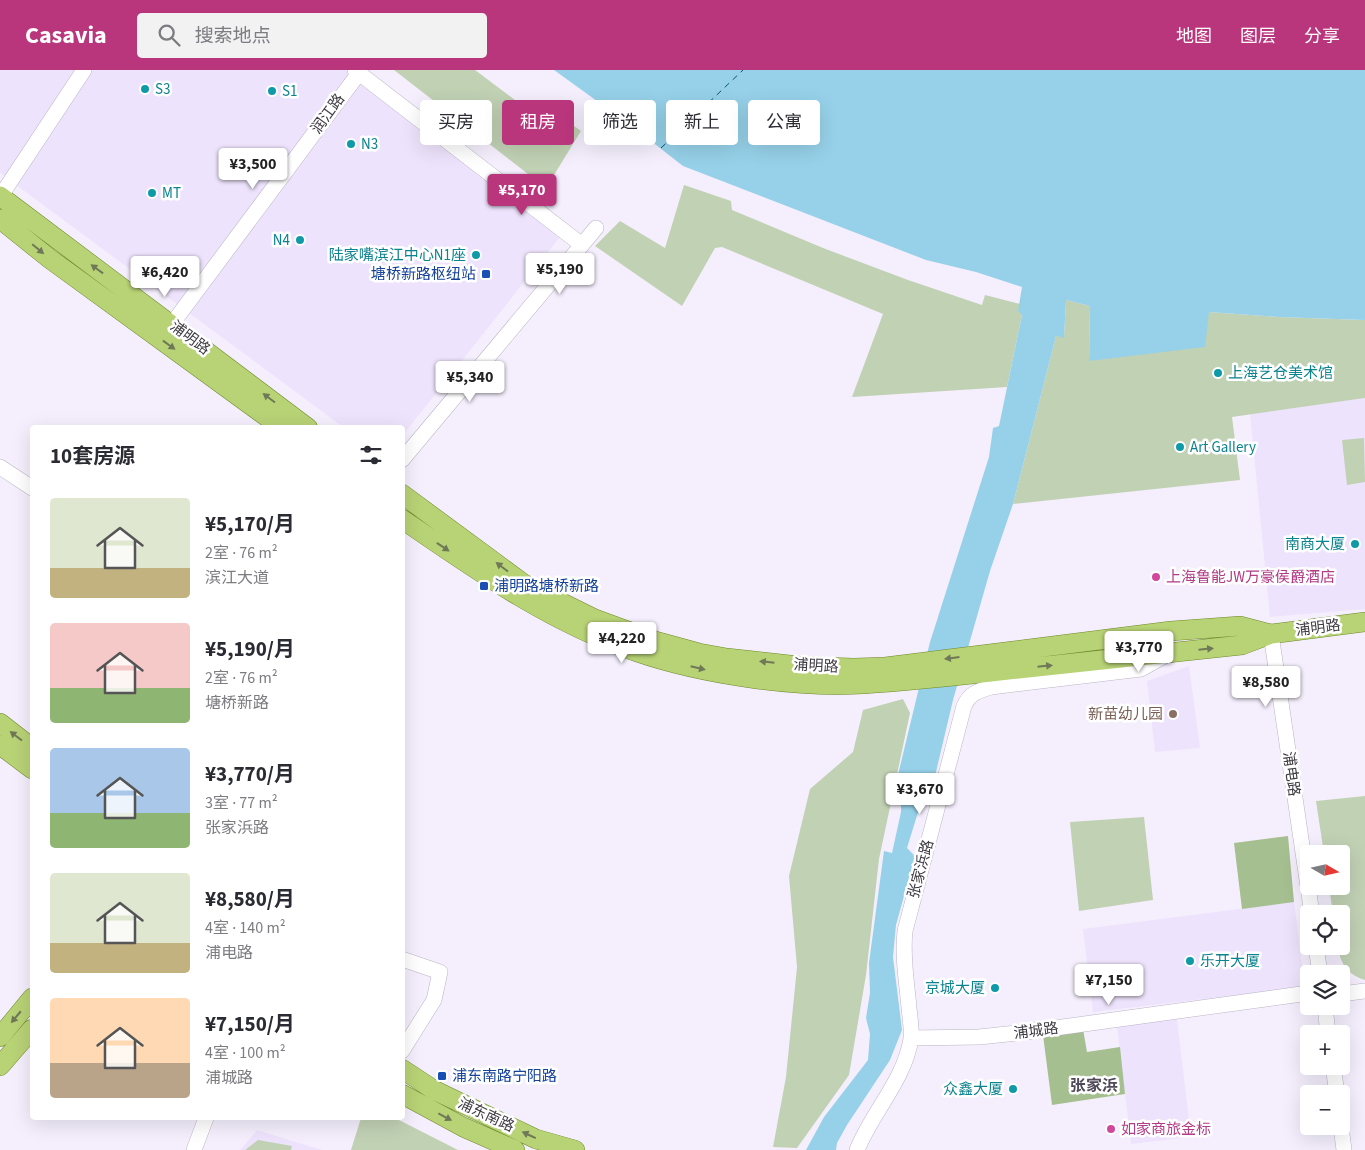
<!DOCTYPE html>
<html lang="zh">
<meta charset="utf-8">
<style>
body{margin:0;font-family:"Source Sans 3","Noto Sans SC",sans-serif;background:#f2f2f3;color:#2b2b33;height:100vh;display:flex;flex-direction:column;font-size:19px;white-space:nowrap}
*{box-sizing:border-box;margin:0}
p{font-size:16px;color:#7c7c81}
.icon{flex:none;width:28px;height:28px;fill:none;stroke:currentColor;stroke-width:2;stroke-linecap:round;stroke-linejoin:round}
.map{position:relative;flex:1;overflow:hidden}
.details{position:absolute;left:30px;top:355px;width:375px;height:695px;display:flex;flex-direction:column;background:#fff;border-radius:5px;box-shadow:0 5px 20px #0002}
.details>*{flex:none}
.banner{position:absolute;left:420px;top:30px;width:475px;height:45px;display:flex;gap:10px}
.needle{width:32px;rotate:99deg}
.controls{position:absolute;left:1300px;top:775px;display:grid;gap:10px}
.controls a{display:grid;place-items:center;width:50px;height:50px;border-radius:5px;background:#fff;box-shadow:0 5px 20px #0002;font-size:25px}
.price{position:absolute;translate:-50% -42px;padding:0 11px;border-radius:5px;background:#fff;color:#222;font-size:16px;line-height:32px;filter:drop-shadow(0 1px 2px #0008)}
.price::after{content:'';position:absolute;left:50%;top:30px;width:15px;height:11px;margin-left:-8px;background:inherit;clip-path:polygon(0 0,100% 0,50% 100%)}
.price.current{background:#b9357c;color:#fff}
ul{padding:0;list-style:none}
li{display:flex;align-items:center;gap:15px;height:125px;padding:0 20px}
li span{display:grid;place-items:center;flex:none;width:140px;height:100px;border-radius:5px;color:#555}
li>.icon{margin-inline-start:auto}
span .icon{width:60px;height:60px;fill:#fffc;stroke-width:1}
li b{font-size:21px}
h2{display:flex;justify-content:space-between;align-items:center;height:60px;padding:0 20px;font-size:21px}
.pill{padding:0 18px;border-radius:5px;background:#fff;box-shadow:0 5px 20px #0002;font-size:18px;line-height:45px}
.pill.current{background:#b9357c;color:#fff}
header{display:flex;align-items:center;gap:30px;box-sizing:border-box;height:70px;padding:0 25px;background:#b9357c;color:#fff}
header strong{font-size:24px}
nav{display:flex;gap:28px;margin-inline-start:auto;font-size:18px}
.search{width:350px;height:45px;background:#f2f2f3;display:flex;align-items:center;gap:12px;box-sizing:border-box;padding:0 18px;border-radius:5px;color:#7c7c81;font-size:19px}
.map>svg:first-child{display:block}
.built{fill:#eee3fc}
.green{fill:#c1d1b4}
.forest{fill:#a6bf90}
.water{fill:#96d1e9}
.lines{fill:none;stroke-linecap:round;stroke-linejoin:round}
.ferry{stroke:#04566f;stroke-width:1;stroke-dasharray:6 5;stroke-linecap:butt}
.minor-casing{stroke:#bcb4c5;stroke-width:16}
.major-casing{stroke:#6e8a28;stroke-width:20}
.minor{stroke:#fff;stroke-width:15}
.major{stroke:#b8d276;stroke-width:19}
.oneway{fill:#6f7857}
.culture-dot{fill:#0f9aa8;stroke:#fff;stroke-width:2}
.transit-dot{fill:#1a4fb4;stroke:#fff;stroke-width:2}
.hotel-dot{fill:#d1479c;stroke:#fff;stroke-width:2}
.education-dot{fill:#8d6e63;stroke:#fff;stroke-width:2}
.labels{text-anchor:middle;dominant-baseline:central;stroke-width:5;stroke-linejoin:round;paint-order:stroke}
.culture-label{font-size:15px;fill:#0d838f;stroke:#fff;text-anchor:start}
.street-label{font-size:15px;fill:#3f3c43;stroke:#fff}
.transit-label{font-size:15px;fill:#164399;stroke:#fff;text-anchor:start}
.hotel-label{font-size:15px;fill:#b23c85;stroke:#fff;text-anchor:start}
.education-label{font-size:15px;fill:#785e54;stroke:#fff;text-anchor:end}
.neighbourhood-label{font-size:16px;font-weight:bold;fill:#504a59;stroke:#fff}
</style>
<header>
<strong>Casavia</strong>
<div class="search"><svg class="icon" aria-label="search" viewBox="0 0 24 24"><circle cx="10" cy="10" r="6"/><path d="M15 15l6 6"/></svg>搜索地点</div>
<nav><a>地图</a><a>图层</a><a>分享</a></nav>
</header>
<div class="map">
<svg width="1365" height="1080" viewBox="0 0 1365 1080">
<rect width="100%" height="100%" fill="#f5effd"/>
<!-- built -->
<path class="built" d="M 0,0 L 349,0 L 567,158 L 403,365 L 402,358 L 343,357 L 0,103 Z
M 1365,328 L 1365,539 L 1270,547 L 1250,344 Z
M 1189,596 L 1200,678 L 1155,682 L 1147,611 Z
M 1294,832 L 1305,917 L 1093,942 L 1083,859 Z
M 1177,949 L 1191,1067 L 1131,1074 L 1117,956 Z
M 257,1060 L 322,1080 L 240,1080 Z"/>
<!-- green -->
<path class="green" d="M 394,0 L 475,0 L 527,39 L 541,32 L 581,61 L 546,118 Z
M 684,115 L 731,131 L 732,140 L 823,178 L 908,210 L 982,235 L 985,225 L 1020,234 L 1022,245 L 1007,317 L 852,327 L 883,244 L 722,177 L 715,178 L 682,236 L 595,176 L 620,151 L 665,178 Z
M 1066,230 L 1090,236 L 1089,291 L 1209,242 L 1279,247 L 1365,250 L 1365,328 L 1232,347 L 1240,410 L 1013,434 L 1056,266 L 1064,267 Z
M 1364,368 L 1365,412 L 1347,415 L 1342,370 Z
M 903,629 L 910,643 L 879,789 L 866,905 L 849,1005 L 797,1078 L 773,1077 L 786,1007 L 797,897 L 789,806 L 810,719 L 853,682 L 863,640 Z
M 1365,726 L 1365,910 C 1348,905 1340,894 1338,876 L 1341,876 L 1341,844 L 1333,844 L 1329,816 L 1341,816 L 1341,784 L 1324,784 L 1316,731 Z
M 1144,747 L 1153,830 L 1079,841 L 1070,752 Z
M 361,1048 L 395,1048 L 458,1080 L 351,1080 Z
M 258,1070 L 292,1076 L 291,1080 L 245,1080 Z"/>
<!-- forest -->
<path class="forest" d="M 1288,766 L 1294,832 L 1242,839 L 1234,773 Z
M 1083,959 L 1087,982 L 1120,977 L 1125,1024 L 1052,1035 L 1043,965 Z"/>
<!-- water -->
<path class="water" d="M 554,0 L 1365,0 L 1365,250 L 1279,247 L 1209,242 L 1205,277 L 1089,291 L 1090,236 L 1066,230 L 1064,268 L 1056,266 L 1013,434 L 990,501 L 953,630 L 932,719 L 929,727 L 923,726 L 907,778 L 915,786 L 896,855 L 893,887 L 902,960 L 890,990 L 847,1055 L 837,1073 L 836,1080 L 806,1080 L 824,1047 L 868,990 L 870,964 L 866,948 L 870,923 L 869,893 L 884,781 L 892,783 L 901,742 L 901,729 L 905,723 L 897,709 L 930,572 L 989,387 L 993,358 L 999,356 L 1022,245 L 1018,241 L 1022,217 L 976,202 L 926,190 L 683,96 L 633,57 Z"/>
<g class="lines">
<!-- ferry -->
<path class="ferry" d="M 661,78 L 743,0"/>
<defs>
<path id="minor" d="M 355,0 L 582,175
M 0,127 L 84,0
M 172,254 L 359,3
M 402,390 L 596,158
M 0,397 L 32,418
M 1271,564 L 1312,844
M 1316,876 L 1320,904
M 402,889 L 440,902 L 434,930 L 402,981
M 1341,924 L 1365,921
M 1325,936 L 1328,964
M 911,968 L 979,967 L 1026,962 L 1309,923
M 1333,996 L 1337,1024
M 1341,1056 L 1344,1080
M 194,1080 L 206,1048
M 857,1080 C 872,1042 904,1011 911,969 C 912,959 910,948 909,938 C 907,913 902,887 905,861 L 964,636 C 970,623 978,621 991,617 L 1141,599 L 1168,584"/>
<path id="major" d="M 0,126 L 308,358
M 0,149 L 50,189 L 282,358
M 402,424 L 524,514 L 595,549 L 655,571 L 699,583 L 727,588 L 799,596 L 853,598 L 885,597 L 1171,561 L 1240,556 L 1271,564
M 402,449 C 476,500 551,553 637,582 C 701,604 795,618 863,614 C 915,611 966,605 1018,599 C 1092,591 1167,583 1242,575 L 1271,564 L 1365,552
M 0,653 L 32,678
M 0,675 L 32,699
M 0,967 L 32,928
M 0,996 L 32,959
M 402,999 L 434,1020 L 536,1069 L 575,1080
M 402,1024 L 463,1057 L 515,1080"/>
</defs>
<!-- minor casing -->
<use href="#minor" class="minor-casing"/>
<!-- major casing -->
<use href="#major" class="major-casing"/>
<!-- minor -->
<use href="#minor" class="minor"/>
<!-- major -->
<use href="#major" class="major"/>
</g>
<!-- one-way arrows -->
<defs><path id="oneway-solid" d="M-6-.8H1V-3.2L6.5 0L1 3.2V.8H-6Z" transform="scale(1.25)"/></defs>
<g class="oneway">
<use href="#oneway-solid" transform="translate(38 179) rotate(40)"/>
<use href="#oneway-solid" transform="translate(97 199) rotate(-144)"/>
<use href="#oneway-solid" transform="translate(169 275) rotate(36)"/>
<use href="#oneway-solid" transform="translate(269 328) rotate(-143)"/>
<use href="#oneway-solid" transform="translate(443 477) rotate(34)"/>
<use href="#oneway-solid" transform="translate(502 497) rotate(-143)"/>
<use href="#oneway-solid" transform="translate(1206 579) rotate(-6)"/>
<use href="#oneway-solid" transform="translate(952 588) rotate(173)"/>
<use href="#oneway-solid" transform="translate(767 592) rotate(-174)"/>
<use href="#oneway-solid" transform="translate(1045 596) rotate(-6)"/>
<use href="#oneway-solid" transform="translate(698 598) rotate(13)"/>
<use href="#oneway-solid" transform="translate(16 666) rotate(-143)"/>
<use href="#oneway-solid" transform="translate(16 947) rotate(130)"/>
<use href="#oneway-solid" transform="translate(445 1047) rotate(28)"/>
<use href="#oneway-solid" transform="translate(529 1065) rotate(-155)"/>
</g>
<!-- markers -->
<g class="culture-dot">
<circle cx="145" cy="19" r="5"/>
<circle cx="272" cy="21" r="5"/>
<circle cx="351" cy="74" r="5"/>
<circle cx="152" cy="123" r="5"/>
<circle cx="300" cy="170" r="5"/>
<circle cx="476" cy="185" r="5"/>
<circle cx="1218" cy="303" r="5"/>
<circle cx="1180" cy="377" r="5"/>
<circle cx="1355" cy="474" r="5"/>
<circle cx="1190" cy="891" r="5"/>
<circle cx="995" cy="918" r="5"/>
<circle cx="1013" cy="1019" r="5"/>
</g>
<g class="transit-dot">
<rect x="481" y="199" width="10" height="10" rx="2.5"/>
<rect x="479" y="511" width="10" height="10" rx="2.5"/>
<rect x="437" y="1001" width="10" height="10" rx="2.5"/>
</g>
<g class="hotel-dot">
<circle cx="1156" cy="507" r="5"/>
<circle cx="1111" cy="1059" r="5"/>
</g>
<circle class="education-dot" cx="1173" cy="644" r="5"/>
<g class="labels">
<!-- culture labels -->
<g class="culture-label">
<text x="155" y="19">S3</text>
<text x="282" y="21">S1</text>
<text x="361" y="74">N3</text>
<text x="162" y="123">MT</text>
<text x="290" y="170" text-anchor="end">N4</text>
<text x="466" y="185" text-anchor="end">陆家嘴滨江中心N1座</text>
<text x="1228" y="303">上海艺仓美术馆</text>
<text x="1190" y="377">Art Gallery</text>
<text x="1345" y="474" text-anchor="end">南商大厦</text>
<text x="1200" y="891">乐开大厦</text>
<text x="985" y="918" text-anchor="end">京城大厦</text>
<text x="1003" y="1019" text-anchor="end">众鑫大厦</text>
</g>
<!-- street labels -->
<g class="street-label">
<text transform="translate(328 44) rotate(-54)">润江路</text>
<text transform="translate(190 268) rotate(37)">浦明路</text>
<text transform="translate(1318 558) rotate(-7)">浦明路</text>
<text transform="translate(816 596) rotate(3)">浦明路</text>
<text transform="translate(1291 704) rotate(82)">浦电路</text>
<text transform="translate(921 799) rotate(-75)">张家浜路</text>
<text transform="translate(1036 961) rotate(-7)">浦城路</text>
<text transform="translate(486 1045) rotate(25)">浦东南路</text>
</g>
<!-- transit labels -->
<g class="transit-label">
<text x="476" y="204" text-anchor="end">塘桥新路枢纽站</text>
<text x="494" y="516">浦明路塘桥新路</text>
<text x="452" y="1006">浦东南路宁阳路</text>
</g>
<!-- hotel labels -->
<g class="hotel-label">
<text x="1166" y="507">上海鲁能JW万豪侯爵酒店</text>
<text x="1121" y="1059">如家商旅金标</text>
</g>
<!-- education labels -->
<g class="education-label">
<text x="1163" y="644">新苗幼儿园</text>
</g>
<!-- neighbourhood labels -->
<g class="neighbourhood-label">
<text x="1094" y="1016">张家浜</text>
</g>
</g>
</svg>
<div class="controls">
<a><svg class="needle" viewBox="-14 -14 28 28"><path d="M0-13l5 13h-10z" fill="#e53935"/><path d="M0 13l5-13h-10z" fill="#7c7c81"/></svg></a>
<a><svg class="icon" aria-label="locate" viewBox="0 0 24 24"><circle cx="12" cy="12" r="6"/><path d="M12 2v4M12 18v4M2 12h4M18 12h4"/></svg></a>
<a><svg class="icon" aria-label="layers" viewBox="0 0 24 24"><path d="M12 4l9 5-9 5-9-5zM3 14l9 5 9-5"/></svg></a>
<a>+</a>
<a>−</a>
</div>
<b class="price" style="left:253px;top:120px">¥3,500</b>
<b class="price current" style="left:522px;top:146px">¥5,170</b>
<b class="price" style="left:560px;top:225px">¥5,190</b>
<b class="price" style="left:165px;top:228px">¥6,420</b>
<b class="price" style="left:470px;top:333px">¥5,340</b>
<b class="price" style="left:622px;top:594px">¥4,220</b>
<b class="price" style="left:1139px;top:603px">¥3,770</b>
<b class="price" style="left:1266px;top:638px">¥8,580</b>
<b class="price" style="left:920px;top:745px">¥3,670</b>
<b class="price" style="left:1109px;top:936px">¥7,150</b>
<div class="banner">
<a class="pill">买房</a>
<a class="pill current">租房</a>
<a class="pill">筛选</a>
<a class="pill">新上</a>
<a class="pill">公寓</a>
</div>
<section class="details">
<h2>10套房源<svg class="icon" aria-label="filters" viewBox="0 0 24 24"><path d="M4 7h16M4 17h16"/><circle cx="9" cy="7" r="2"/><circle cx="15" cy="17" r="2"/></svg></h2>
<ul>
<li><span style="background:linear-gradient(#dfe7d0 70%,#c2b280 0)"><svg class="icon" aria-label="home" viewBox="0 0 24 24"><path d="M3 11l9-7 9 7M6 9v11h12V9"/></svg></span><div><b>¥5,170/月</b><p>2室 · 76 m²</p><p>滨江大道</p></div></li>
<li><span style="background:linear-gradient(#f6c9c9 65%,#8fb573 0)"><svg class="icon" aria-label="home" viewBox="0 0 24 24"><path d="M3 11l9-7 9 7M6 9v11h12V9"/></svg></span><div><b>¥5,190/月</b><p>2室 · 76 m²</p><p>塘桥新路</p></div></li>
<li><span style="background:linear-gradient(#a9c7e8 65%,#8fb573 0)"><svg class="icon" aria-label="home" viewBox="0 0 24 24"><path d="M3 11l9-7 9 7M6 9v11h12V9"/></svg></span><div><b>¥3,770/月</b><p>3室 · 77 m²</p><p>张家浜路</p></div></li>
<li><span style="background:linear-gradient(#dfe7d0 70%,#c2b280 0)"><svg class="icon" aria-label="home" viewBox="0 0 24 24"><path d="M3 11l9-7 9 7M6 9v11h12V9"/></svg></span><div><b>¥8,580/月</b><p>4室 · 140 m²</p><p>浦电路</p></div></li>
<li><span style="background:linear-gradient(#ffd9b3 65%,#b9a48a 0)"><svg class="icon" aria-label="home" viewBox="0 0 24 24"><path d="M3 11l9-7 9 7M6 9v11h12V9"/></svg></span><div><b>¥7,150/月</b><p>4室 · 100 m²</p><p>浦城路</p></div></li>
</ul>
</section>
</div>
